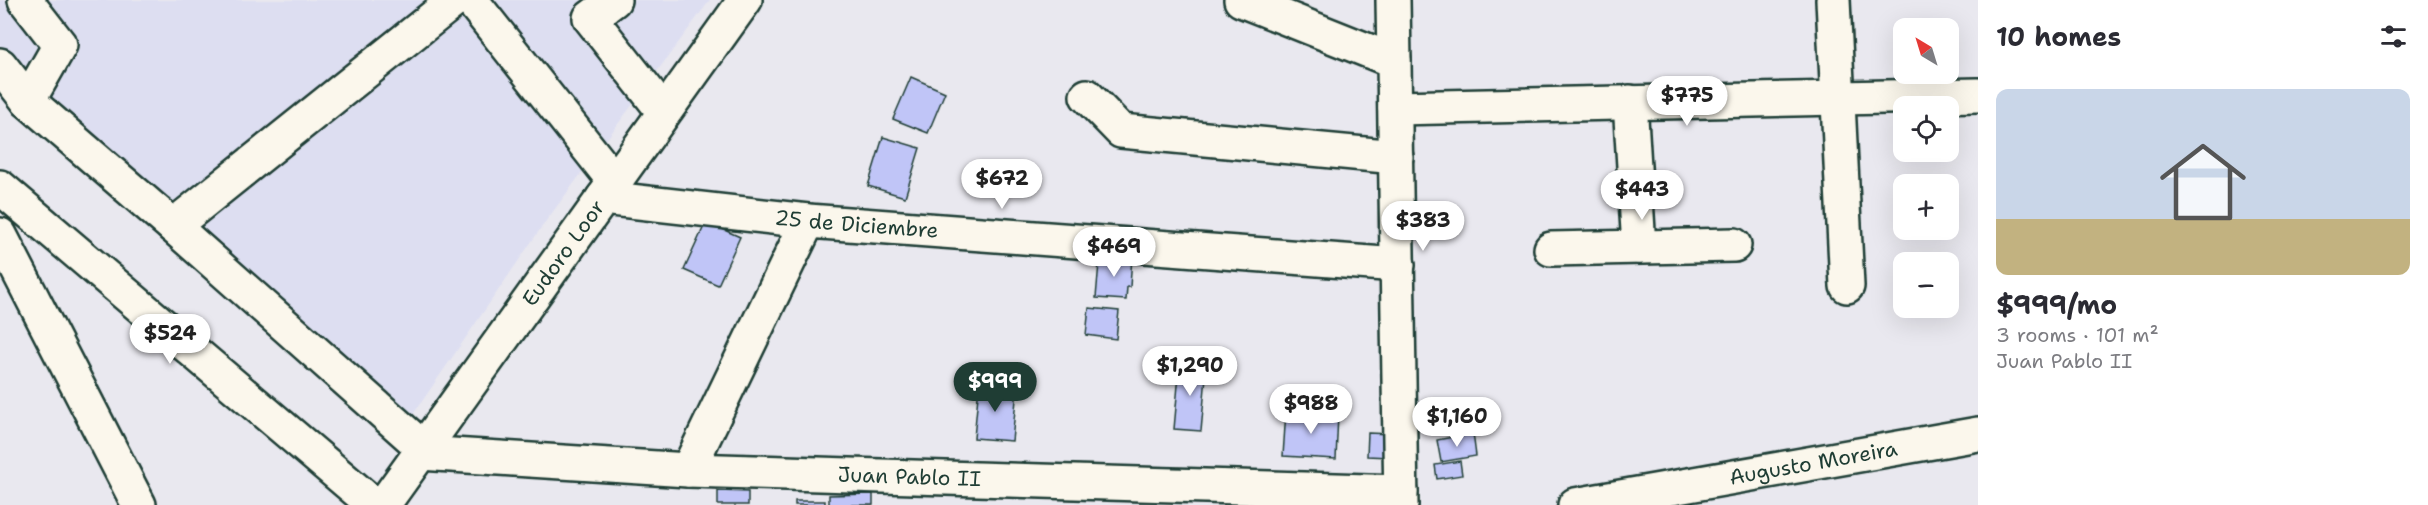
<!DOCTYPE html>
<meta charset="utf-8">
<style>
body{margin:0;font-family:"Shantell Sans",sans-serif;background:#f2f2f3;color:#2b2b33;height:100vh;display:flex;flex-direction:column;font-size:22px;white-space:nowrap}
*{box-sizing:border-box;margin:0}
p{font-size:20px;color:#7c7c81}
.icon{flex:none;width:33px;height:33px;fill:none;stroke:currentColor;stroke-width:2;stroke-linecap:round;stroke-linejoin:round}
.map{position:relative;flex:1;overflow:hidden}
.details{display:flex;flex-direction:column;background:#fff;width:450px}
.details>*{flex:none}
.needle{width:39px;rotate:322deg}
.tools{position:absolute;left:1893px;top:18px;display:grid;gap:12px}
.tools a{display:grid;place-items:center;width:66px;height:66px;border-radius:12px;background:#fff;box-shadow:0 6px 24px #0002;font-size:30px}
.price{position:absolute;translate:-50% -51px;padding:0 14px;border-radius:21px;background:#fff;color:#222;font-size:20px;line-height:39px;filter:drop-shadow(0 2px 3px #0008)}
.price::after{content:'';position:absolute;left:50%;top:36px;width:18px;height:14px;margin-left:-9px;background:inherit;clip-path:polygon(0 0,100% 0,50% 100%)}
.price.current{background:#1f3d34;color:#fff}
ul{padding:0;list-style:none}
li{display:grid;align-content:center;gap:12px;height:318px;padding:0 18px}
li span{display:grid;place-items:center;height:186px;border-radius:12px;color:#555}
li>.icon{margin-inline-start:auto}
span .icon{width:108px;height:108px;fill:#fffc;stroke-width:1}
li b{font-size:26px}
h2{display:flex;justify-content:space-between;align-items:center;height:72px;padding:0 18px;font-size:26px}
main{display:flex;flex:1;min-height:0}
.map>svg:first-child{display:block}
.built{fill:#dddef1}
.building{fill:#c0c5f7;stroke:#1f3d34;stroke-width:1.5}
.lines{fill:none;stroke-linecap:round;stroke-linejoin:round}
.minor-casing{stroke:#1f3d34;stroke-width:38}
.minor{stroke:#fbf7ec;stroke-width:33}
.labels{text-anchor:middle;dominant-baseline:central;stroke-width:5;stroke-linejoin:round;paint-order:stroke}
.street-label{font-size:21px;fill:#1f3d34;stroke:#fbf7ec}
</style>
<main>
<div class="map">
<svg width="1978" height="505" viewBox="0 0 1978 505">
<rect width="100%" height="100%" fill="#e9e8ef"/>
<filter id="ink" filterUnits="userSpaceOnUse"><feTurbulence type="fractalNoise" baseFrequency=".0167" numOctaves="2"/><feDisplacementMap in="SourceGraphic" scale="12" xChannelSelector="R" yChannelSelector="G"/><feConvolveMatrix kernelMatrix="1 2 1 2 8 2 1 2 1" color-interpolation-filters="sRGB"/></filter>
<g filter="url(#ink)">
<!-- built -->
<path class="built" d="M 0,0 L 710,0 L 543,225 L 392,445 L 0,98 Z"/>
<!-- building -->
<path class="building" d="M 911,77 L 945,92 L 928,133 L 893,119 Z
M 883,137 L 920,148 L 905,197 L 868,186 Z
M 706,222 L 740,237 L 718,285 L 684,270 Z
M 1109,254 L 1132,256 L 1130,287 L 1127,287 L 1126,300 L 1096,298 L 1099,263 L 1109,264 Z
M 1089,308 L 1119,311 L 1116,339 L 1086,335 Z
M 1180,363 L 1207,366 L 1201,431 L 1174,429 Z
M 979,385 L 1017,389 L 1012,441 L 974,438 Z
M 1286,411 L 1338,414 L 1336,459 L 1283,456 Z
M 1368,433 L 1390,434 L 1389,457 L 1367,456 Z
M 1473,433 L 1476,456 L 1441,462 L 1437,440 Z
M 1460,461 L 1462,475 L 1437,479 L 1435,465 Z
M 718,491 L 748,492 L 748,505 L 718,505 Z
M 873,494 L 873,505 L 829,505 L 829,495 Z
M 795,501 L 825,501 L 825,505 L 795,505 Z"/>
<g class="lines">
<defs>
<g id="minor">
<path d="M 25,0 L 60,45 L 28,101"/>
<path d="M 471,0 L 615,182"/>
<path d="M 614,0 L 590,18 L 664,112"/>
<path d="M 1241,0 L 1394,61"/>
<path d="M 1393,0 L 1401,505"/>
<path d="M 1833,0 L 1847,286"/>
<path d="M 0,65 L 28,101 L 173,226 L 422,447"/>
<path d="M 1087,96 L 1121,131 L 1396,157"/>
<path d="M 1630,102 L 1639,247"/>
<path d="M 1395,108 L 1978,95"/>
<path d="M 0,187 L 374,505"/>
<path id="s1" d="M 603,198 L 808,221 L 1398,265"/>
<path d="M 173,226 L 455,0"/>
<path d="M 0,235 L 139,505"/>
<path d="M 1551,249 L 1734,245"/>
<path id="s2" d="M 420,453 L 688,470 L 1401,492"/>
<path d="M 688,470 L 808,221"/>
<path id="s3" d="M 383,505 L 745,0"/>
<path id="s4" d="M 1575,505 L 1978,434"/>
</g>
</defs>
<!-- minor casing -->
<use href="#minor" class="minor-casing"/>
<!-- minor -->
<use href="#minor" class="minor"/>
</g>
</g>
<g class="labels">
<!-- street labels -->
<g class="street-label">
<text stroke="none"><textPath href="#s1" startOffset="255">25 de Diciembre</textPath></text>
<text stroke="none"><textPath href="#s3" startOffset="310">Eudoro Loor</textPath></text>
<text stroke="none"><textPath href="#s4" startOffset="242">Augusto Moreira</textPath></text>
<text stroke="none"><textPath href="#s2" startOffset="490">Juan Pablo II</textPath></text>
</g>
</g>
</svg>
<div class="tools">
<a><svg class="needle" viewBox="-14 -14 28 28"><path d="M0-13l5 13h-10z" fill="#e53935"/><path d="M0 13l5-13h-10z" fill="#7c7c81"/></svg></a>
<a><svg class="icon" aria-label="locate" viewBox="0 0 24 24"><circle cx="12" cy="12" r="6"/><path d="M12 2v4M12 18v4M2 12h4M18 12h4"/></svg></a>
<a>+</a>
<a>−</a>
</div>
<b class="price" style="left:1687px;top:127px">$775</b>
<b class="price" style="left:1002px;top:210px">$672</b>
<b class="price" style="left:1642px;top:221px">$443</b>
<b class="price" style="left:1423px;top:252px">$383</b>
<b class="price" style="left:1114px;top:278px">$469</b>
<b class="price" style="left:170px;top:365px">$524</b>
<b class="price" style="left:1190px;top:397px">$1,290</b>
<b class="price current" style="left:995px;top:413px">$999</b>
<b class="price" style="left:1311px;top:435px">$988</b>
<b class="price" style="left:1457px;top:448px">$1,160</b>
</div>
<section class="details">
<h2>10 homes<svg class="icon" aria-label="filters" viewBox="0 0 24 24"><path d="M4 7h16M4 17h16"/><circle cx="9" cy="7" r="2"/><circle cx="15" cy="17" r="2"/></svg></h2>
<ul>
<li><span style="background:linear-gradient(#c9d6e8 70%,#c2b280 0)"><svg class="icon" aria-label="home" viewBox="0 0 24 24"><path d="M3 11l9-7 9 7M6 9v11h12V9"/></svg></span><div><b>$999/mo</b><p>3 rooms · 101 m²</p><p>Juan Pablo II</p></div></li>
</ul>
</section>
</main>
